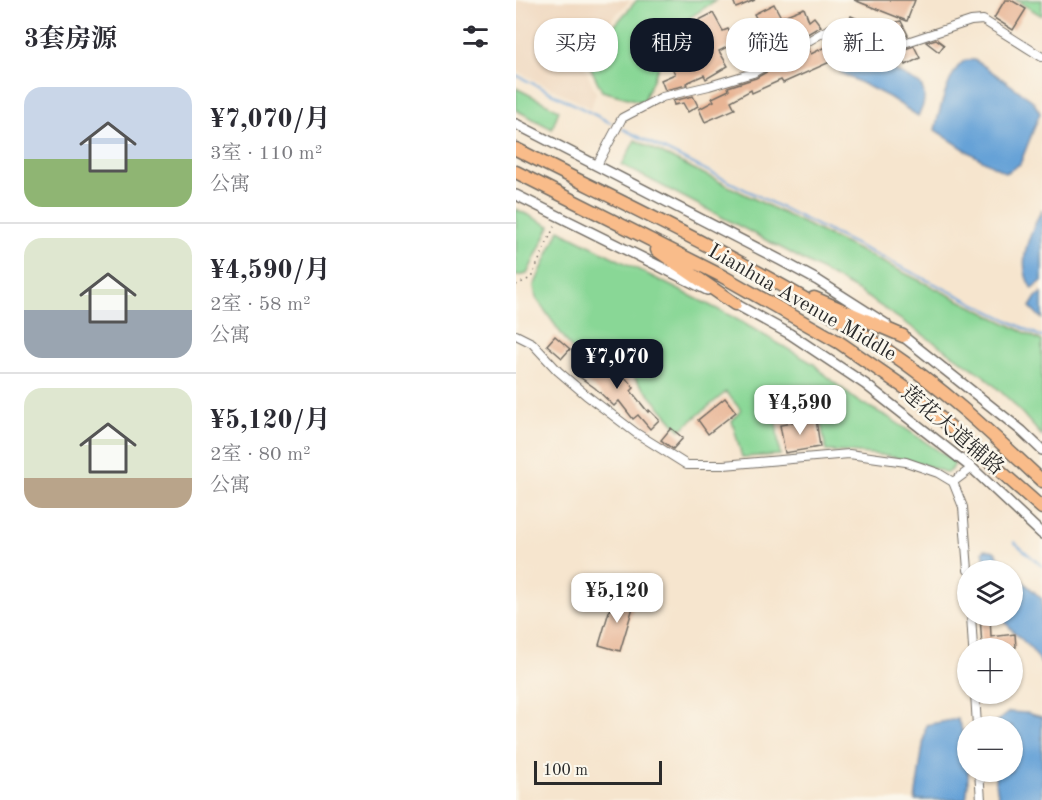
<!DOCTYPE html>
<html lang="zh">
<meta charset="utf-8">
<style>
body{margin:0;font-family:"Old Standard TT","Noto Serif SC",serif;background:#f7f7f7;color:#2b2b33;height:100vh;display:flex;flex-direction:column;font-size:22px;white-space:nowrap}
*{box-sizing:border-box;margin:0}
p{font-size:20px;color:#7c7c81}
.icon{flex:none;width:33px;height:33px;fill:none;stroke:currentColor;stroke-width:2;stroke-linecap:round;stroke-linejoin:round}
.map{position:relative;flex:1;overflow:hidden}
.drawer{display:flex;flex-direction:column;background:#fff;width:516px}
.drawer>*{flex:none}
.hud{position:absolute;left:18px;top:18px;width:417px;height:54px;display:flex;gap:12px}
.fabs{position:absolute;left:441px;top:560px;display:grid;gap:12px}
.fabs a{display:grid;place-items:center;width:66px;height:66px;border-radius:50%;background:#fff;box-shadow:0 2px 4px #0004;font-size:30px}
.scale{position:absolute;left:18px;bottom:15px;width:128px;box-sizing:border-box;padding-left:6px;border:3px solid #2b2b2b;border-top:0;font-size:16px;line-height:21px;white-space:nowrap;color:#2b2b2b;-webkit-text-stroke:4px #fbf7ec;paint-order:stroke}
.price{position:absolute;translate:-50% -51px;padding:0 14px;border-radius:12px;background:#fff;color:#222;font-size:20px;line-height:39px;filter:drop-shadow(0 2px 3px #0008)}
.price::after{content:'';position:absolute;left:50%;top:36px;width:18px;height:14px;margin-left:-9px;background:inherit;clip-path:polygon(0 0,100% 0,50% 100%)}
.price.selected{background:#111827;color:#fff}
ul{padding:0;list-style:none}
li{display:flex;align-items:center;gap:18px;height:150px;padding:0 24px}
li+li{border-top:2px solid #e1e1e2}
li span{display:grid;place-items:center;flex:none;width:168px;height:120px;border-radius:18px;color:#555}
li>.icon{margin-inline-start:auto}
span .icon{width:72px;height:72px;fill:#fffc;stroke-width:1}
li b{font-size:26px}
h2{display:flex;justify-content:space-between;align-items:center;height:72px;padding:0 24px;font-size:26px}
.chip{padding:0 21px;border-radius:24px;background:#fff;box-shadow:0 2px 4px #0004;font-size:21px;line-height:54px}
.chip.selected{background:#111827;color:#fff}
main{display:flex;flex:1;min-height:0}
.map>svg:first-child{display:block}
.built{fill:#efd6bc}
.green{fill:#89d796;stroke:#5a8160;stroke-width:1.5}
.water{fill:#66a2d7;stroke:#486681;stroke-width:1.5}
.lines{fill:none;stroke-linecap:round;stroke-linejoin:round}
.stream{stroke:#66a2d7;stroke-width:2}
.building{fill:#e8b595}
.minor-casing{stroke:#726c64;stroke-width:10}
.tertiary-casing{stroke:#726c64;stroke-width:12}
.primary-casing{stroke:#726c64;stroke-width:15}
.path{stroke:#726c64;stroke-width:1.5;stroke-dasharray:1.5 4.5;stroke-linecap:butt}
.minor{stroke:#fff;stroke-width:8}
.tertiary{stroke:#fff;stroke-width:9}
.primary{stroke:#f9bc8a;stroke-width:12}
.labels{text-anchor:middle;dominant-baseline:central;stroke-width:5;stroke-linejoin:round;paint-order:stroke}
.street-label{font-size:21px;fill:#2b2b2b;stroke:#fbf7ec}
</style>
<main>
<section class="drawer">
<h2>3套房源<svg class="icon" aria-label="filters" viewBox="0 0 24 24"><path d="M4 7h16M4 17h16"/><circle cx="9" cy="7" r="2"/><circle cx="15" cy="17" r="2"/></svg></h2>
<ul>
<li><span style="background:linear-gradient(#c9d6e8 60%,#8fb573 0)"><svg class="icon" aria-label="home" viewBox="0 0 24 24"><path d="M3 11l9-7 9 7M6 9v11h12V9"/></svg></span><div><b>¥7,070/月</b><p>3室 · 110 m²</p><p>公寓</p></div></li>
<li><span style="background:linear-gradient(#dfe7d0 60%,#9aa5b1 0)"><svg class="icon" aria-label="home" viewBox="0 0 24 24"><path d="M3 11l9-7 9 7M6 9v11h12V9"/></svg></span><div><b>¥4,590/月</b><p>2室 · 58 m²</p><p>公寓</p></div></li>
<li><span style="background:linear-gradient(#dfe7d0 75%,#b9a48a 0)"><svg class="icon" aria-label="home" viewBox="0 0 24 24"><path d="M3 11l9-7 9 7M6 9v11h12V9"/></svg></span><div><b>¥5,120/月</b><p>2室 · 80 m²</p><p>公寓</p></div></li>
</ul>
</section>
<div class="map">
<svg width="526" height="800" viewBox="0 0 526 800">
<rect width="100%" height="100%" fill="#fbf7ec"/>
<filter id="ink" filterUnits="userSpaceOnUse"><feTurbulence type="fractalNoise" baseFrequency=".0167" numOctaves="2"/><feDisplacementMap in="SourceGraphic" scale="12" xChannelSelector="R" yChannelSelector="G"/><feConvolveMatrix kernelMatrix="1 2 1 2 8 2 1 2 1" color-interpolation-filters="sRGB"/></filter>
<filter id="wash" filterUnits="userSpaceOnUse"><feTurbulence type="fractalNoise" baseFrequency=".008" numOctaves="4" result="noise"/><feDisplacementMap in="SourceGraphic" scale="24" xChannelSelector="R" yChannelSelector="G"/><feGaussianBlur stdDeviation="1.35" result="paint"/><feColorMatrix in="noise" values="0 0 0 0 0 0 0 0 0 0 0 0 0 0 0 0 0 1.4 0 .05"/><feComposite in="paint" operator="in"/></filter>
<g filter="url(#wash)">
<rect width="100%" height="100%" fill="#f6e5ce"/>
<!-- built -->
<path class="built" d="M 0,0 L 114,0 L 63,54 L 80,93 L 75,108 L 0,71 Z"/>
<!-- green -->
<path class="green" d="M 121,0 L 200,0 L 160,27 L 127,102 L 86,91 L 70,58 Z
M 500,0 L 526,0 L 526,16 Z
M 0,88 L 43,110 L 36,129 L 0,110 Z
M 119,140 L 526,341 L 526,436 L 497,403 L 468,376 L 342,291 L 271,251 L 106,165 Z
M 0,209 L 34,226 L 11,274 L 0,276 Z
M 43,230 L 215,316 L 298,364 L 310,376 L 340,400 L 372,417 L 439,462 L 437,468 L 431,473 C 388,455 355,453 310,451 L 303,411 L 260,421 L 264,455 L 226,457 L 216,421 L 225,410 L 210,392 L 164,430 L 98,354 L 82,367 L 73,359 L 58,352 L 20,298 L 18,286 Z"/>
<!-- water -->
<path class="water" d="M 336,57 L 365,63 L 404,84 C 411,94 408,106 402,116 L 373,97 L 325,73 L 327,67 Z
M 450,60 L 458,60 L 465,64 L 517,101 L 524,113 L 504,164 L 490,173 L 459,156 L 419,130 C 423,112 433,68 450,60 Z
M 526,209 L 526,281 L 516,289 C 499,264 514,233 526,209 Z
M 526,293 L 526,319 L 514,307 L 520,297 Z
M 469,549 L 478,551 L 494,570 L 471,570 L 467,551 Z
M 497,572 L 526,599 L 526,665 C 514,643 498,635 483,615 L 496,615 Z
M 493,712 L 511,713 L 526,717 L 526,800 L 483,800 L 478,771 L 496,771 L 496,726 L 476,725 Z
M 441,719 C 453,739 454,777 450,800 L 399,800 L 410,725 Z"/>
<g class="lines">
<!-- stream -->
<path class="stream" d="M 0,75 L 95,123
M 107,129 L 526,337
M 498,542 L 526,566"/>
</g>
<g id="blocks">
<!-- building -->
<path class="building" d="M 217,0 L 239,0 L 220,8 Z
M 338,0 L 399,0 L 391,21 Z
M 489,0 L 495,0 L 510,9 L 497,30 L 478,18 Z
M 258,4 L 265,17 L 288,8 L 293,21 L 298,17 L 305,26 L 256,55 L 251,43 L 253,42 L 238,14 Z
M 197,13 L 207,31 L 212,29 L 219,43 L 203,51 L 212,66 L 190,79 L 188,75 L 170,83 L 171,85 L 149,90 L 145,80 L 159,74 L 151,56 L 174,46 L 165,29 Z
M 335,16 L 357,26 L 351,40 L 329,30 Z
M 385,21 L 392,35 L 372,42 L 367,26 Z
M 420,39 L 428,45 L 423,52 L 410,42 Z
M 315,44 L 323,58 L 267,83 L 265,80 L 236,93 L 235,90 L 215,101 L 219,109 L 189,122 L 183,109 L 198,101 L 196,98 L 213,90 L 212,87 L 240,78 L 292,48 L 295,54 Z
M 398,46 L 404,58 L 390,65 L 383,51 Z
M 177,96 L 182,106 L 172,112 L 167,103 L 158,105 L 157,101 Z
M 39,336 L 54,349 L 46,358 L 31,345 Z
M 100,360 L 110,372 L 107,375 L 118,388 L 115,391 L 132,412 L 133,410 L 143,420 L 134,429 L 122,415 L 117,419 L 103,401 L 98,406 L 79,388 L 61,375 L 70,363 L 84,374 Z
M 209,398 L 220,412 L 192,434 L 182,420 Z
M 300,419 L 304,447 L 269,453 L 264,425 Z
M 155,428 L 167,438 L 157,449 L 145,440 Z
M 97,598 L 118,604 L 104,651 L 83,645 Z
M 464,615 L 474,615 L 475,637 L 499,634 L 500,647 L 466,648 Z"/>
</g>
</g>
<g filter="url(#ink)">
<use href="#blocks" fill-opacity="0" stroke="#726c64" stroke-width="1.5"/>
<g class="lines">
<defs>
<path id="minor" d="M 81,165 L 106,118 L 146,97 L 193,86 L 237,73 L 313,29 L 346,45 L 370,49 L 455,21 L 467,20 L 526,57
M 0,335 L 16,343 L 42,371 L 70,395 L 120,433 L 171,465 L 208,465 L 333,454 L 390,462 L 422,473 L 437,482 L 456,468
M 437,482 L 447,507 L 452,570
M 455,615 L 457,648
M 459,693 L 461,726
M 463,771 L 465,800"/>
<path id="tertiary" d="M 0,124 L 264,260 L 301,280 L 370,324
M 0,195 L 191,290
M 214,301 L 274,334 L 349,384 L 456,468 L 526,534
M 384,334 L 506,431 L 526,450"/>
<path id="primary" d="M 0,149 C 124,212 253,271 369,349 C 426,387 476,434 526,481
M 0,172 L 206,276 L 324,343 L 395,392 L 526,508
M 141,250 L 219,304
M 298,298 L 387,336"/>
</defs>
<!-- minor casing -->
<use href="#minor" class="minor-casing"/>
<!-- tertiary casing -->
<use href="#tertiary" class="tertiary-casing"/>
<!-- primary casing -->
<use href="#primary" class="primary-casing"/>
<!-- path -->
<path class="path" d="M 0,285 L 15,278 L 39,225"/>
<!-- minor -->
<use href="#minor" class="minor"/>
<!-- tertiary -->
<use href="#tertiary" class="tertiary"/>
<!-- primary -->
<use href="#primary" class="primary"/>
</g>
</g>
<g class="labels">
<!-- street labels -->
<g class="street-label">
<text transform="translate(286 303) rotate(30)">Lianhua Avenue Middle</text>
<text transform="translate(436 431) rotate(40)">莲花大道辅路</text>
</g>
</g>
</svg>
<div class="fabs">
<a><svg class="icon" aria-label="layers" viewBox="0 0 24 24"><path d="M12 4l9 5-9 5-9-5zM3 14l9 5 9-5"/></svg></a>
<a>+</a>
<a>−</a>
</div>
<div class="scale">100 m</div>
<b class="price selected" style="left:101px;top:390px">¥7,070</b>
<b class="price" style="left:284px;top:436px">¥4,590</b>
<b class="price" style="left:101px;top:624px">¥5,120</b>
<div class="hud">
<a class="chip">买房</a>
<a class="chip selected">租房</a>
<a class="chip">筛选</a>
<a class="chip">新上</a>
</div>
</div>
</main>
